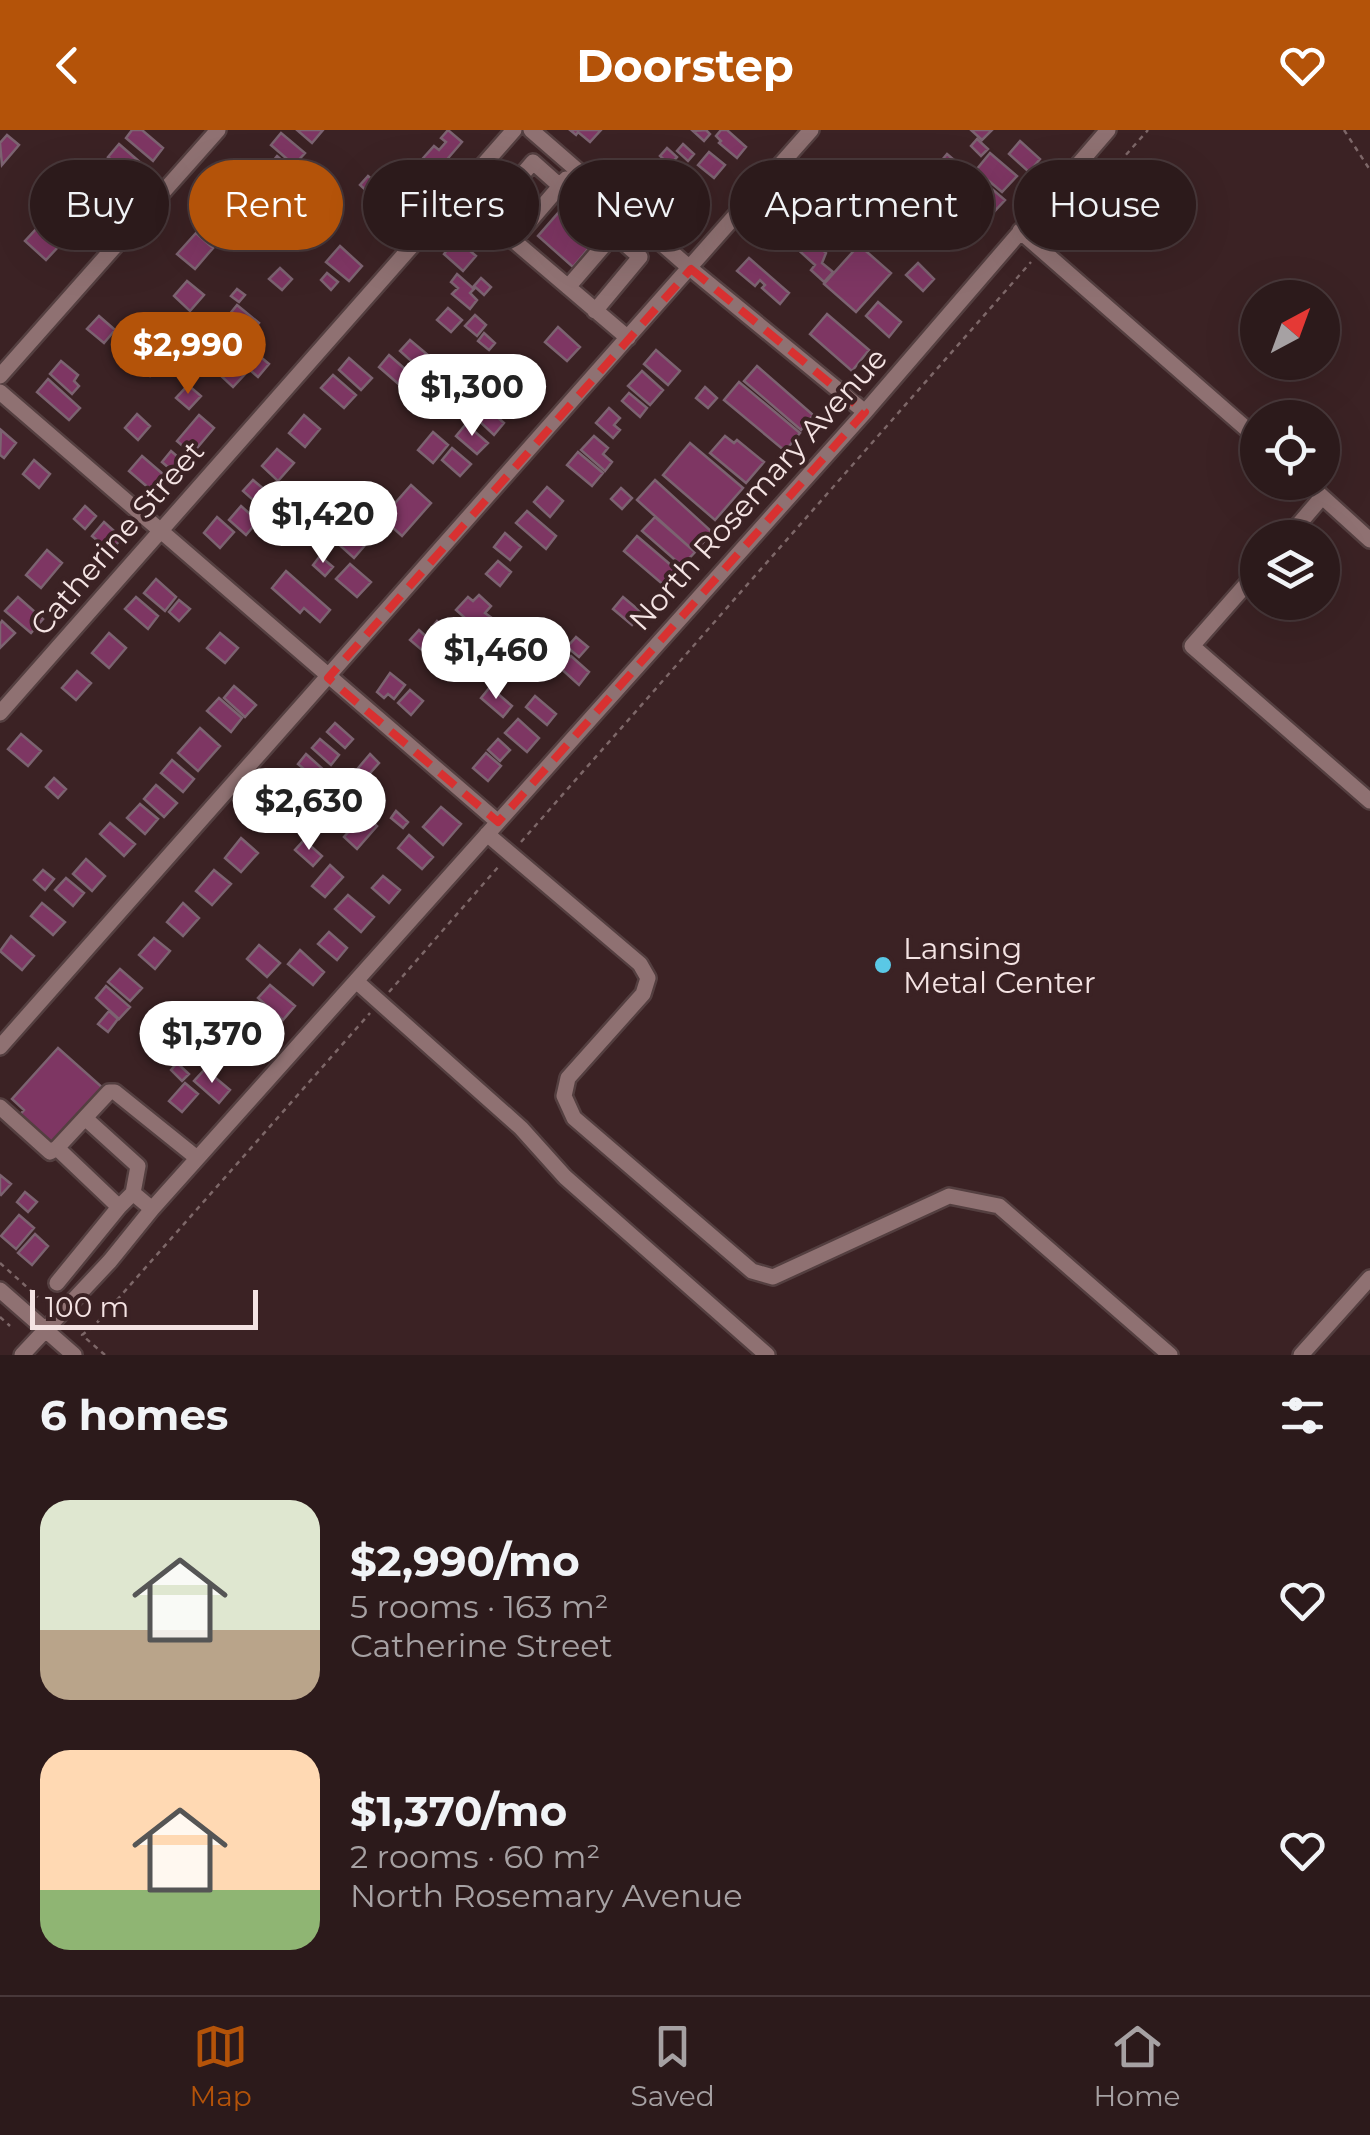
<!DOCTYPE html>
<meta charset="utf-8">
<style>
body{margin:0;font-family:Montserrat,sans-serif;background:#342324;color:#f1f3f6;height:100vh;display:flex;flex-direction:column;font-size:38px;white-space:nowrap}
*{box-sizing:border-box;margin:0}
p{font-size:32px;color:#a6a1a3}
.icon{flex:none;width:55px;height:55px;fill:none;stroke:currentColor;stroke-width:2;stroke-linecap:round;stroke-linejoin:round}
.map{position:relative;height:1225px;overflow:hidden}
.side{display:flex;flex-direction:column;background:#2c1a1b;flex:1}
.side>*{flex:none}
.guide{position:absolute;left:30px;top:30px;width:1310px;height:90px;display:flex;gap:20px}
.needle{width:65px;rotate:41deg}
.tools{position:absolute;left:1240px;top:150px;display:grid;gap:20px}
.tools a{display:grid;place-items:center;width:100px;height:100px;border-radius:50%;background:#2c1a1b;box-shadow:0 10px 40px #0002,0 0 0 2px #48383a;font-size:50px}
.scale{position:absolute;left:30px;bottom:25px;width:228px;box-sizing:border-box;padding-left:10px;border:5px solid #f4e3e3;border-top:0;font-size:28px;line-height:35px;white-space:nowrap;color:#f4e3e3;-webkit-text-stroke:8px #3b2224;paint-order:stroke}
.price{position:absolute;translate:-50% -85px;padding:0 22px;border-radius:35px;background:#fff;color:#222;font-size:32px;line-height:65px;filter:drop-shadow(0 2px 5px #0008)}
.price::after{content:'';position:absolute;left:50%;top:60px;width:30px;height:22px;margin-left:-15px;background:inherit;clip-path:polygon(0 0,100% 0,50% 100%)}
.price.on{background:#b45309;color:#fff}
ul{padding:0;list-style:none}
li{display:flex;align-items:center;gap:30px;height:250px;padding:0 40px}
li span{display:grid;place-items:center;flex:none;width:280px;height:200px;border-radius:30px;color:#555}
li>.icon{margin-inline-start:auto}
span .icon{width:120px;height:120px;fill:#fffc;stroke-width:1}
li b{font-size:42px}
h2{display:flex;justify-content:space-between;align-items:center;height:120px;padding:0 40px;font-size:42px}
.chip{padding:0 35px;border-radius:45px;background:#2c1a1b;box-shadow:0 10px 40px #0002,0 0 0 2px #48383a;font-size:35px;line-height:90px}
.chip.on{background:#b45309;color:#fff}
header{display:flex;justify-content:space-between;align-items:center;height:130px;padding:0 40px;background:#b45309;color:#fff;font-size:45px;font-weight:700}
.tab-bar{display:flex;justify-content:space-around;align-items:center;height:140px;border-top:2px solid #48383a;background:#2c1a1b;font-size:28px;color:#a6a1a3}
.tab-bar a{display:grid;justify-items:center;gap:5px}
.tab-bar .on{color:#b45309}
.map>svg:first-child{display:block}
.building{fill:#7e3663;stroke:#7c6371;stroke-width:2.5}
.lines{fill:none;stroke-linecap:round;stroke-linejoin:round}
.minor-casing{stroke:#543f40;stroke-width:20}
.path{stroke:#7d6768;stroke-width:2.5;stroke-dasharray:5 5;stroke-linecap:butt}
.minor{stroke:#8f7172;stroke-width:15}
.marked{fill:none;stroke:#d83131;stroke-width:8;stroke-dasharray:20 12;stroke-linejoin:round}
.poi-dot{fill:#5ac8e6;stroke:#3b2224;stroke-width:4}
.labels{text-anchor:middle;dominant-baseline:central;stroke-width:8;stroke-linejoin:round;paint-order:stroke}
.street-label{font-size:30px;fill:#f4e3e3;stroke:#3b2224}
.poi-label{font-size:30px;fill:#f4e3e3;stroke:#3b2224;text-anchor:start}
</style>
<header><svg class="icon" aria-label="back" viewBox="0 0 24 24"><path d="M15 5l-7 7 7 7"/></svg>Doorstep<svg class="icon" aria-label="heart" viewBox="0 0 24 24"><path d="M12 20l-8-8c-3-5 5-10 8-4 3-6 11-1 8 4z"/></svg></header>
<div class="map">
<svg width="1370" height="1225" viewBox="0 0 1370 1225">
<rect width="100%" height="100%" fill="#3b2224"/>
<!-- building -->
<path class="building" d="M 132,0 L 142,0 L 163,18 L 153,31 L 126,8 Z
M 297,0 L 323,0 L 312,13 Z
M 448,0 L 462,12 L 431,48 L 417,35 L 434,16 L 439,20 L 446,12 L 441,8 Z
M 570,0 L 601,0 L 590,12 L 578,2 L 576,5 Z
M 706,0 L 710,4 L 704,11 L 693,1 Z
M 721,0 L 727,0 L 746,17 L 737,28 L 719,13 L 721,11 L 716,6 Z
M 971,0 L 992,0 L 982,10 Z
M 281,3 L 305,23 L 294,35 L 271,15 Z
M 7,5 L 19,15 L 2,35 L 0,13 Z
M 977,9 L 988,19 L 981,26 L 971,16 Z
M 1020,11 L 1040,29 L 1029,42 L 1009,24 Z
M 119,14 L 142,34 L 131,47 L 108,27 Z
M 683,14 L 694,24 L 688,31 L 677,21 Z
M 667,18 L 677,27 L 670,35 L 660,26 Z
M 709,22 L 725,35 L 714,48 L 698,35 Z
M 990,23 L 1017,46 L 1002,62 L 976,40 Z
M 947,24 L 961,36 L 950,49 L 936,37 Z
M 277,26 L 288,36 L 280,46 L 269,36 Z
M 315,35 L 327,45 L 313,62 L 301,51 Z
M 675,40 L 688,50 L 680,60 L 667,49 Z
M 368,46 L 380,56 L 371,65 L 360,55 Z
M 809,46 L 833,66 L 821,80 L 797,60 Z
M 655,48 L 678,68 L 665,82 L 643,62 Z
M 83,49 L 103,67 L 92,80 L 71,63 Z
M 233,53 L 255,72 L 241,89 L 218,69 Z
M 985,53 L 1005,70 L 992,84 L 973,67 Z
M 398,56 L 418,73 L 406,87 L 386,70 Z
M 684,72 L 693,81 L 680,94 L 671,85 Z
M 380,77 L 399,93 L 388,106 L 369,90 Z
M 69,79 L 89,96 L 77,109 L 57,92 Z
M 558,83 L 593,113 L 573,137 L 538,106 Z
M 861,84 L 872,94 L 862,105 L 851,94 Z
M 37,98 L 58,117 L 46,130 L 25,111 Z
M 196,103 L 213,118 L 195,139 L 177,124 Z
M 805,104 L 826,123 L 822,133 L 833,142 L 824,152 L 811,140 L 815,135 L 794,116 Z
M 456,109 L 476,126 L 463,141 L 444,124 Z
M 859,115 L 891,143 L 856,182 L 824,154 Z
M 340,116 L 362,136 L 349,151 L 326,132 Z
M 749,128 L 789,163 L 780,174 L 762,158 L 765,155 L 760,150 L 755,156 L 737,141 Z
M 918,133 L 934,149 L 923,161 L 906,145 Z
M 280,138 L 292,149 L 282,160 L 269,149 Z
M 327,143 L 338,152 L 331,160 L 321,150 Z
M 457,144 L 474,159 L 470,163 L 477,170 L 470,179 L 452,164 L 458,158 L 451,152 Z
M 481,148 L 491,157 L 484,165 L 474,156 Z
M 187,151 L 204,165 L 190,181 L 174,166 Z
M 237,159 L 245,165 L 239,172 L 231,166 Z
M 878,172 L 901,192 L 889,207 L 866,186 Z
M 237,175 L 259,193 L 249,205 L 228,186 Z
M 448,178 L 462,190 L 451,202 L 437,190 Z
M 827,184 L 869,220 L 852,241 L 810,204 Z
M 475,185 L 486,195 L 477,206 L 465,196 Z
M 99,186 L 115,200 L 104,213 L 87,199 Z
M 558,197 L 580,217 L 567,231 L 545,212 Z
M 484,203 L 495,213 L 489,220 L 478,211 Z
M 238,208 L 269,234 L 258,247 L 227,220 Z
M 410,210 L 429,226 L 419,238 L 400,221 Z
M 148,218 L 163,231 L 150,246 L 135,232 Z
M 656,220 L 680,241 L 668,255 L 644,234 Z
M 389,225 L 413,246 L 403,258 L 379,237 Z
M 349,228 L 372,248 L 361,260 L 339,240 Z
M 231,230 L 246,243 L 233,257 L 219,244 Z
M 61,231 L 78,245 L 74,251 L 79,256 L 72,264 L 50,244 Z
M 462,231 L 469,237 L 465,241 L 473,248 L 482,237 L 504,256 L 493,269 L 474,252 L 470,257 L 453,242 Z
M 757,236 L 813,285 L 801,300 L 744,251 Z
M 642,241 L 663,260 L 650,275 L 628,256 Z
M 333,245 L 356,265 L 344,278 L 321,258 Z
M 48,249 L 80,278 L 69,290 L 37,262 Z
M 739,252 L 800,303 L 785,321 L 724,270 Z
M 188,255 L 201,266 L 189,279 L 176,268 Z
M 705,257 L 717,268 L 708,278 L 696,268 Z
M 629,263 L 647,278 L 640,287 L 622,271 Z
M 609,278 L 620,288 L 614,295 L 620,300 L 613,308 L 596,293 Z
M 488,279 L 504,293 L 494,305 L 478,290 Z
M 137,284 L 150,296 L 138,310 L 125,298 Z
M 199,285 L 214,298 L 192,324 L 177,311 Z
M 304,285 L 320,299 L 305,317 L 289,303 Z
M 466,294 L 488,313 L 477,324 L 456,306 Z
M 1,300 L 16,313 L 4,328 L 0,325 Z
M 433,302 L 448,315 L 433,333 L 418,320 Z
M 594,306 L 608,318 L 603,324 L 612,332 L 605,341 L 581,320 Z
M 725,306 L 734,313 L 737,310 L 764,332 L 746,353 L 710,323 Z
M 690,313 L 743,358 L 715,390 L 663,345 Z
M 452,318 L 471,334 L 460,346 L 442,330 Z
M 277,319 L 294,333 L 278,351 L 262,336 Z
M 171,321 L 186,334 L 177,345 L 162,332 Z
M 578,322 L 603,343 L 592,356 L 567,335 Z
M 142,326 L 164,345 L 151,360 L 129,341 Z
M 34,330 L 50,344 L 39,358 L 23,344 Z
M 253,350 L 271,365 L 261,377 L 243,361 Z
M 655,350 L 712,402 L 695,422 L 637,370 Z
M 411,355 L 431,373 L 402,406 L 382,388 Z
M 547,357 L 563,371 L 550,387 L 534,372 Z
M 621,358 L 632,368 L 622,379 L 611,369 Z
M 335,364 L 345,373 L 328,394 L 317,385 Z
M 85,376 L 96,386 L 85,399 L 74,389 Z
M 241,376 L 258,391 L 246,405 L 229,390 Z
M 527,381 L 556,406 L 546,419 L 516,393 Z
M 217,387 L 234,402 L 220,418 L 204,403 Z
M 655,387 L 695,422 L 682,436 L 642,401 Z
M 275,390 L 289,401 L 283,408 L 270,396 Z
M 104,392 L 122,408 L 110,421 L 92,406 Z
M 348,397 L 367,413 L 354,428 L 335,411 Z
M 505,403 L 521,417 L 510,430 L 494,417 Z
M 637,406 L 679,442 L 666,457 L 624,421 Z
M 47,420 L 62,433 L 41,458 L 26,445 Z
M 320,426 L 333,437 L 325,446 L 313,435 Z
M 498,431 L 511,442 L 500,456 L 486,444 Z
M 350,434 L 371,452 L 357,467 L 336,449 Z
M 286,441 L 330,480 L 320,492 L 304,478 L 300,483 L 272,458 Z
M 156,449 L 176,467 L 165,481 L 144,463 Z
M 479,465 L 491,476 L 485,483 L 496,491 L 484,505 L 456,480 L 468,467 L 473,471 Z
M 18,467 L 43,489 L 31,503 L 5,481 Z
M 136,467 L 158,486 L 148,499 L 125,479 Z
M 623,467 L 642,483 L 632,495 L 613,479 Z
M 179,470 L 190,479 L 179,491 L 169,482 Z
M 2,491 L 15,503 L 0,518 L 0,494 Z
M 437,491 L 457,508 L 448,518 L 429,501 Z
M 419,500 L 431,511 L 423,521 L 410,510 Z
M 109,503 L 126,518 L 109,538 L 92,523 Z
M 220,503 L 238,518 L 225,533 L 207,518 Z
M 576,507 L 588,517 L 579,527 L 567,517 Z
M 437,526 L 448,536 L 439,546 L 428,536 Z
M 571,526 L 589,542 L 579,555 L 557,535 L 562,528 L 566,531 Z
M 77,541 L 91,553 L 76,570 L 62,558 Z
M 390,543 L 405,555 L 394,569 L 388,564 L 384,568 L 377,562 Z
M 234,556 L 256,575 L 245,587 L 224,568 Z
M 490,557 L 512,576 L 503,587 L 481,568 Z
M 410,560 L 423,571 L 411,585 L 398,573 Z
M 535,566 L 556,584 L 547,595 L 526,577 Z
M 219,568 L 242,588 L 231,602 L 207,581 Z
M 518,589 L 539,608 L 527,622 L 505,603 Z
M 335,593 L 353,609 L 345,618 L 327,602 Z
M 200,598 L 220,616 L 198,641 L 178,623 Z
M 21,604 L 41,621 L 28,636 L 8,619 Z
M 320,609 L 339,625 L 331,635 L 312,618 Z
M 498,609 L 510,620 L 500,631 L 488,620 Z
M 486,623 L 501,636 L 488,651 L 473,638 Z
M 306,624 L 325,641 L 317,650 L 298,634 Z
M 370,624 L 379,633 L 363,651 L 354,643 Z
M 172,630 L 194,649 L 183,662 L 161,643 Z
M 295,645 L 316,663 L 305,674 L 285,656 Z
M 54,648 L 66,659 L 58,668 L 46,657 Z
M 156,655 L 177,673 L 164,687 L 144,669 Z
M 275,662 L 301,685 L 291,697 L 264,674 Z
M 335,673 L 353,687 L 340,697 L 325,685 Z
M 140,674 L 158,689 L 145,704 L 127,688 Z
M 441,677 L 461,694 L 443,715 L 423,697 Z
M 396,681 L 408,692 L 403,698 L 391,688 Z
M 364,684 L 377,696 L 357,719 L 344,707 Z
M 110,693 L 135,714 L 124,726 L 100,704 Z
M 409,705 L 433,727 L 422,739 L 398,718 Z
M 241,708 L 258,723 L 241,742 L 225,728 Z
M 304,710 L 322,726 L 313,736 L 295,720 Z
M 86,729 L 105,746 L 92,761 L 73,744 Z
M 330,735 L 343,747 L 325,767 L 312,756 Z
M 43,740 L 54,749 L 45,760 L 34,750 Z
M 214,740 L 231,754 L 212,775 L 196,761 Z
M 383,746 L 400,760 L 389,773 L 372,758 Z
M 66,748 L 84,763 L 73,776 L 55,760 Z
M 348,765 L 374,787 L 361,802 L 335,779 Z
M 42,773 L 65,792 L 53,805 L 31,786 Z
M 183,773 L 199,788 L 183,806 L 167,792 Z
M 329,802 L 347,818 L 337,830 L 318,814 Z
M 11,806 L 34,826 L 22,840 L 0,821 Z
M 154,808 L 170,821 L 155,839 L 139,825 Z
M 259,815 L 280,833 L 267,847 L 247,829 Z
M 300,820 L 324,842 L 313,855 L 288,834 Z
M 120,839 L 142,858 L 130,871 L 108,852 Z
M 270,855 L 295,876 L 283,890 L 258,868 Z
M 106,856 L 130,877 L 119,889 L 96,868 Z
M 109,881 L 118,889 L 108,902 L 98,894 Z
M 246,891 L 263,906 L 245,926 L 228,912 Z
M 58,918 L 103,958 L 50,1018 L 17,988 L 24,980 L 12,969 Z
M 177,933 L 189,944 L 182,951 L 171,940 Z
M 205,939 L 230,960 L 219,973 L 194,951 Z
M 185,953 L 198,964 L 182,982 L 169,971 Z
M 0,1045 L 11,1054 L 1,1065 L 0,1064 Z
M 25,1062 L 37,1072 L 28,1082 L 17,1072 Z
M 19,1085 L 34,1098 L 16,1119 L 1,1106 Z
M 35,1104 L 48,1116 L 32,1135 L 18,1123 Z"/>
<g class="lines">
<defs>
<path id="minor" d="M 531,0 L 691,139 L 865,282
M 459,64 L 628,208
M 486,87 L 533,32 L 560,56
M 1020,101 L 1258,309
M 513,111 L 566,49
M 568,157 L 618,99
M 595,181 L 640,127 L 614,104
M 0,246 L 218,0
M 0,262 L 498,692
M 1306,352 L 1370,410
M 1287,408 L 1322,367
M 1258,441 L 1192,516 L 1370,671
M 0,583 L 514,0
M 487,704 L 640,834 L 648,848 L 643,864 L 568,948 L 564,966 L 574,988 L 752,1141 L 773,1147 L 949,1066 L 999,1076 L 1170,1225
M 356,851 L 521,998 L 565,1047 L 767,1225
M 0,917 L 811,0
M 0,977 L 50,1022 L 57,1018
M 85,988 L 138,1036 L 133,1063
M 152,1079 L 133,1063 L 119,1077 L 57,1018 L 109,962 L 115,962 L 197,1028
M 57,1153 L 119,1077
M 0,1160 L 74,1225
M 22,1225 L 110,1131 L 152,1079 L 865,282 L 1108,0
M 1301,1225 L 1370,1148"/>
</defs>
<!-- minor casing -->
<use href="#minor" class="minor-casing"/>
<!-- path -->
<path class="path" d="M 1344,0 L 1370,40
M 1053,107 L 1148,0
M 521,712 L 1031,132
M 389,862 L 499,736
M 0,1133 L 38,1167
M 0,1187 L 10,1196
M 105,1225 L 82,1205 L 94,1196 L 370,883"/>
<!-- minor -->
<use href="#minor" class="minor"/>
</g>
<!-- marked area -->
<path class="marked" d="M 691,139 L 865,282 L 498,692 L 328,548 Z"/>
<!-- markers -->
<circle class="poi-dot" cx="883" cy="835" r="10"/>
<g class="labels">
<!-- street labels -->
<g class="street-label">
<text transform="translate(758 359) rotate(-48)">North Rosemary Avenue</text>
<text transform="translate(117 408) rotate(-49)">Catherine Street</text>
</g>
<!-- poi labels -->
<g class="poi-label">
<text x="903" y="818">Lansing<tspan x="903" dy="34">Metal Center</tspan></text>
</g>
</g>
</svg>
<div class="tools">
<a><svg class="needle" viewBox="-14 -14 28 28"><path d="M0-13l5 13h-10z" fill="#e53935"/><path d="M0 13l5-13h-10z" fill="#a6a1a3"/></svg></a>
<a><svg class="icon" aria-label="locate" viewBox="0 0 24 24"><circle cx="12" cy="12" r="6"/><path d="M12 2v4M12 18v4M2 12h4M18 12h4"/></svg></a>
<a><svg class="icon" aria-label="layers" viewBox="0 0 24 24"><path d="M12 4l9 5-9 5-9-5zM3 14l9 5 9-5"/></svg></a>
</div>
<div class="scale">100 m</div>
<b class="price on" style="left:188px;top:267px">$2,990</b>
<b class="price" style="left:472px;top:309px">$1,300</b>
<b class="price" style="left:323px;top:436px">$1,420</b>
<b class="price" style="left:496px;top:572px">$1,460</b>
<b class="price" style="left:309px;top:723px">$2,630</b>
<b class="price" style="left:212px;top:956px">$1,370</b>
<div class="guide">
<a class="chip">Buy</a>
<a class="chip on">Rent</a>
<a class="chip">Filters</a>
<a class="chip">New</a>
<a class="chip">Apartment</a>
<a class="chip">House</a>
</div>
</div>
<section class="side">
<h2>6 homes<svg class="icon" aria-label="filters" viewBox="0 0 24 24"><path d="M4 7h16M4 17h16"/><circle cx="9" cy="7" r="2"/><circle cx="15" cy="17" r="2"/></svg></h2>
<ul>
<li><span style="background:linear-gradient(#dfe7d0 65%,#b9a48a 0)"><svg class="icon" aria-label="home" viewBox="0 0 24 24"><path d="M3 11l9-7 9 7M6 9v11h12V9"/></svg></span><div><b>$2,990/mo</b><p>5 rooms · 163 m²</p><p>Catherine Street</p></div><svg class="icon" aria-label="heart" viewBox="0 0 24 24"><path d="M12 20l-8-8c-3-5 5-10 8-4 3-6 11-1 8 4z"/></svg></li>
<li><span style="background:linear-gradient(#ffd9b3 70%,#8fb573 0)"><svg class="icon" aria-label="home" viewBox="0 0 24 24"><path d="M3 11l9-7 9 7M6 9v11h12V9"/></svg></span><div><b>$1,370/mo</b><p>2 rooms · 60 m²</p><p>North Rosemary Avenue</p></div><svg class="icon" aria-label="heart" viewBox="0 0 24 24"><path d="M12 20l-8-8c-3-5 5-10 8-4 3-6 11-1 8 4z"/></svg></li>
</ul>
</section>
<nav class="tab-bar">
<a class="on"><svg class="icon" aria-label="map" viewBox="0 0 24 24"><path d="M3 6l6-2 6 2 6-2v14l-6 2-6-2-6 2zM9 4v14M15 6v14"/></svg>Map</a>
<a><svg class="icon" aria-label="saved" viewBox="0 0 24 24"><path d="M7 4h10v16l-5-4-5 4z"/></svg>Saved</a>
<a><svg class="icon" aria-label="home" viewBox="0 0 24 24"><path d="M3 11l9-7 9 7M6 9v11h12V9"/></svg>Home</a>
</nav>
